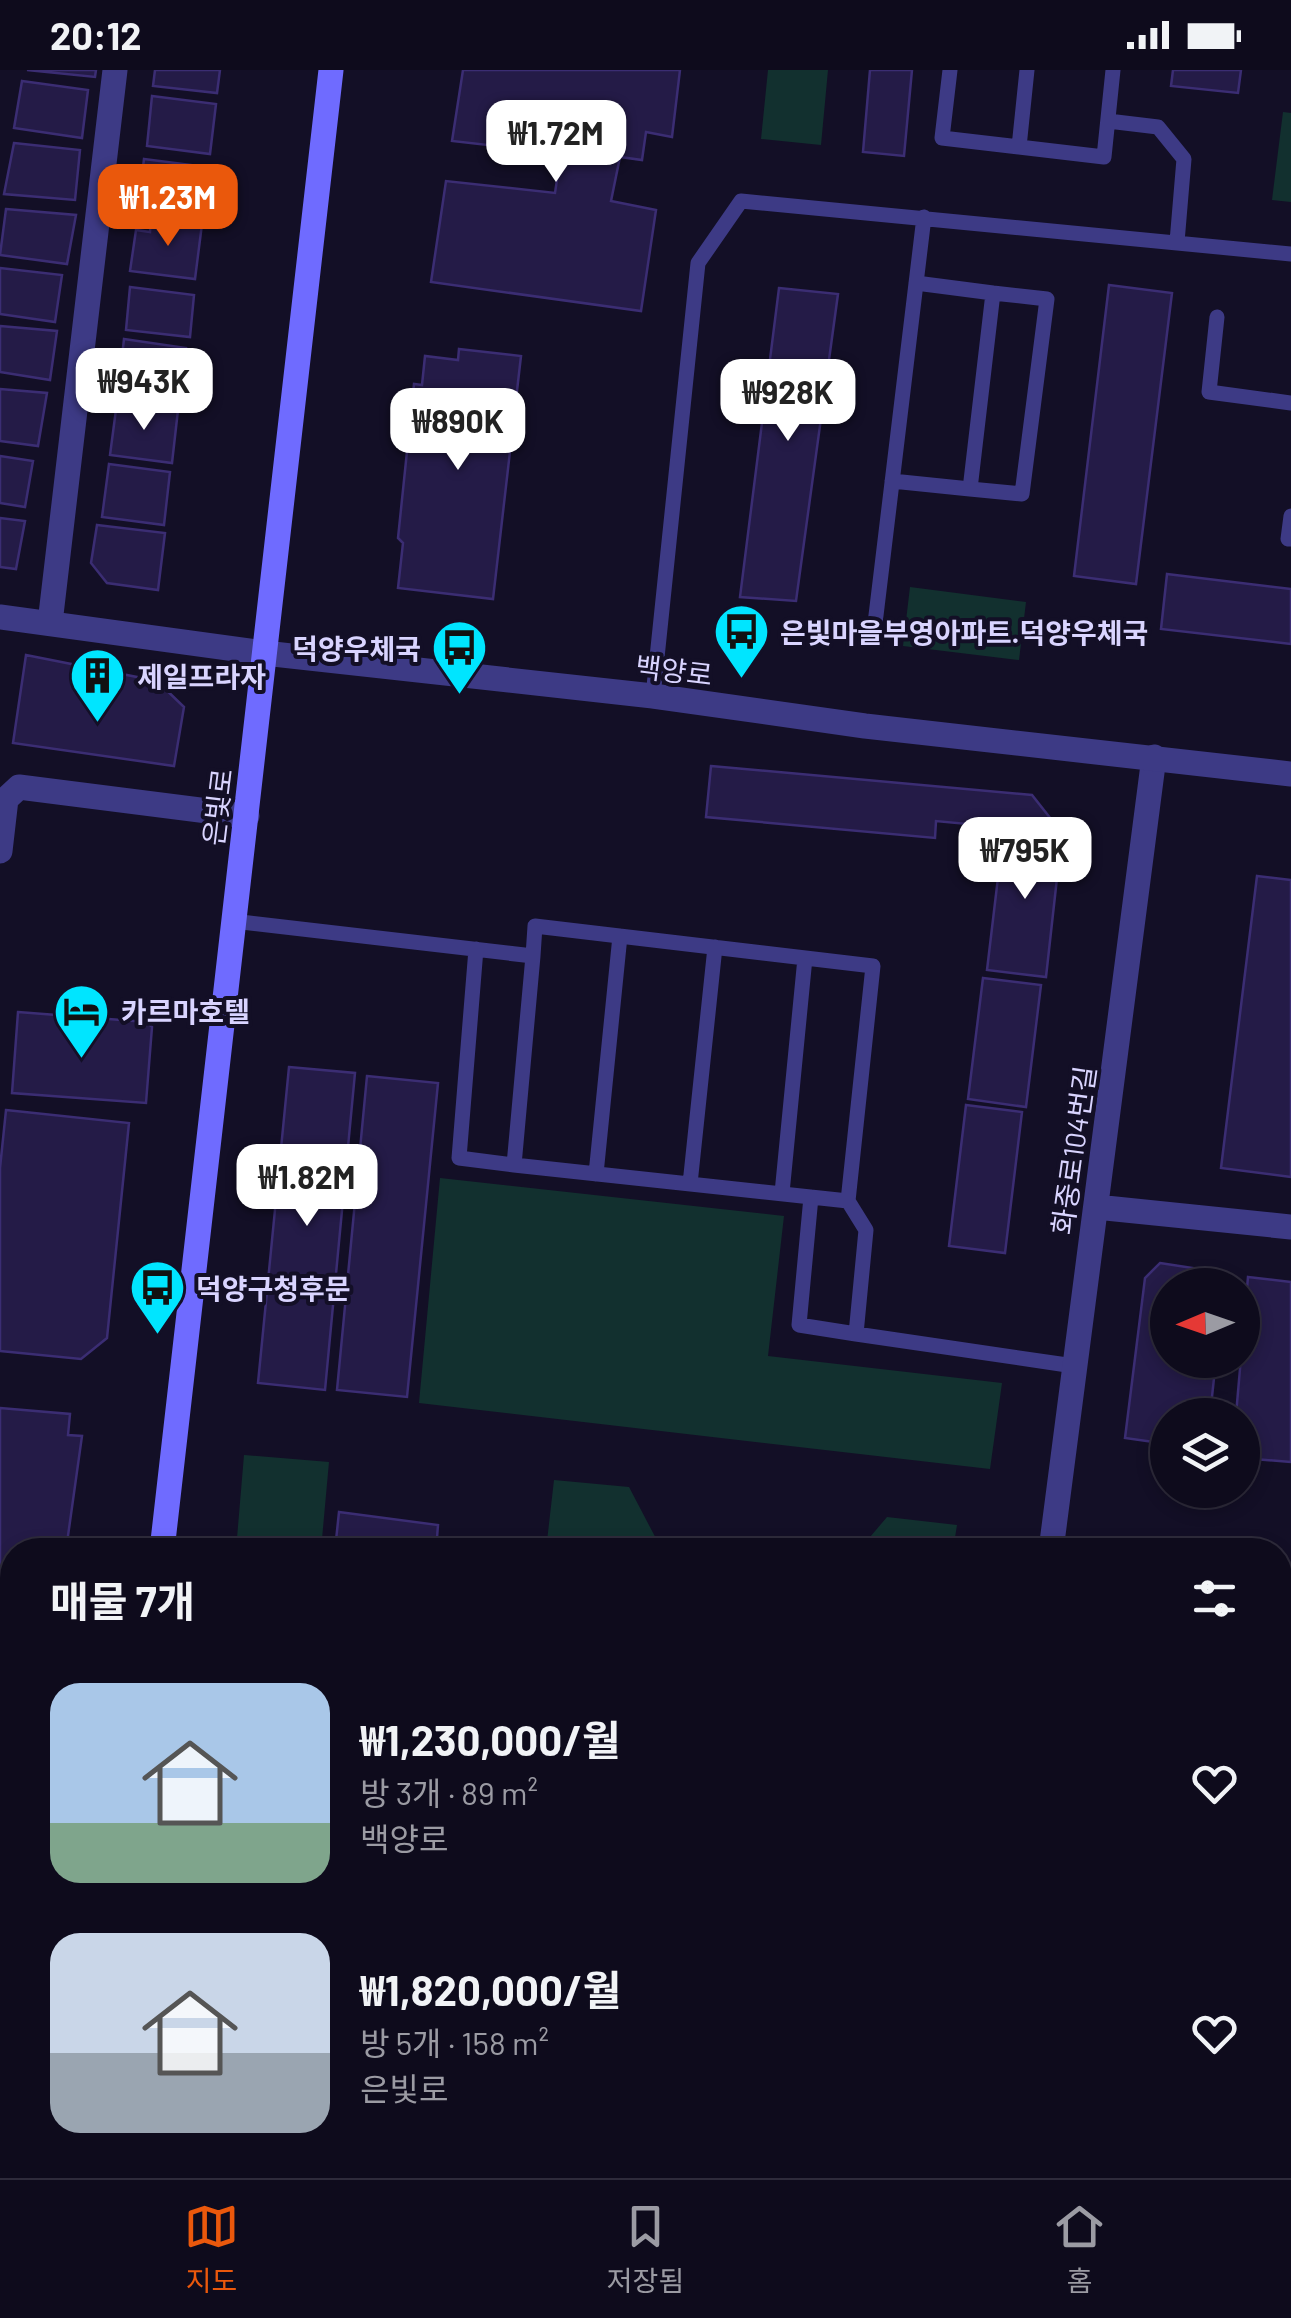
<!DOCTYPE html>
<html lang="ko">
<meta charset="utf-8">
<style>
body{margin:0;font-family:Barlow,"Noto Sans KR",sans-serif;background:#1c1929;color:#f1f3f6;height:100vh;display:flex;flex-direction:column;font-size:38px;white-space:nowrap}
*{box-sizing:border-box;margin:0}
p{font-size:32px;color:#9b9ba3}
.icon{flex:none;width:55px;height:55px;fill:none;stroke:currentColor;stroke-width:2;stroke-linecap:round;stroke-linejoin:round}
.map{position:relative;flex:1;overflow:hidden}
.side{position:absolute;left:0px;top:1468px;width:1292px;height:642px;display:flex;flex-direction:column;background:#0e0b1c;border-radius:40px 40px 0 0;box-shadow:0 5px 15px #0003,0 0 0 2px #2e2b3b}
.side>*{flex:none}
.needle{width:65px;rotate:268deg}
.fabs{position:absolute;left:1150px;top:1198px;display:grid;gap:20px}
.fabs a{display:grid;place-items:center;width:110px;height:110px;border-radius:50%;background:#0e0b1c;box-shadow:0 5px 15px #0003,0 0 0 2px #2e2b3b;font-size:50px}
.price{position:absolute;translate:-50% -85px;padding:0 22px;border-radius:20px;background:#fff;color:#222;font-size:32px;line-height:65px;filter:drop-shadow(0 2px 5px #0008)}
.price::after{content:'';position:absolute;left:50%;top:60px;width:30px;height:22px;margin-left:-15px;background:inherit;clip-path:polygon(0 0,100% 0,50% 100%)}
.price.on{background:#ea580c;color:#fff}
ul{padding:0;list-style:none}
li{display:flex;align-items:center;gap:30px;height:250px;padding:0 50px}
li span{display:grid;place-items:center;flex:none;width:280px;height:200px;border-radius:30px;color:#555}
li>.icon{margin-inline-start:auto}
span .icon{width:120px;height:120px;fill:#fffc;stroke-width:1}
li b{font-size:42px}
h2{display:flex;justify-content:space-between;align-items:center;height:120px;padding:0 50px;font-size:42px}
.status{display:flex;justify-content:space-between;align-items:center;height:70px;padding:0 50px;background:#0e0b1c;direction:ltr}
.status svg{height:28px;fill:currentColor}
.tabs{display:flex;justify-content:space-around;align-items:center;height:140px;border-top:2px solid #2e2b3b;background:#0e0b1c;font-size:28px;color:#9b9ba3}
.tabs a{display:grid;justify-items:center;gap:5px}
.tabs .on{color:#ea580c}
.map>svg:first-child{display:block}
.green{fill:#12302f}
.building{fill:#241b47;stroke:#3b2d73;stroke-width:2.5}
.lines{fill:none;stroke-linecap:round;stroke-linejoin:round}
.service{stroke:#3d3a85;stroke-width:15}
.minor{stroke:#3d3a85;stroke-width:25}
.tertiary{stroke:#3d3a85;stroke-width:25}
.secondary{stroke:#6f6bff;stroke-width:25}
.labels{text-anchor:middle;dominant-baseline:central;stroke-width:8;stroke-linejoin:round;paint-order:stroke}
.poi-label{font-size:28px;font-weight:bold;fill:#d9d4ff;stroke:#130f26;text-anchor:start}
.street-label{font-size:28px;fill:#d9d4ff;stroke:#130f26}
</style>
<div class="status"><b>20:12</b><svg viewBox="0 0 49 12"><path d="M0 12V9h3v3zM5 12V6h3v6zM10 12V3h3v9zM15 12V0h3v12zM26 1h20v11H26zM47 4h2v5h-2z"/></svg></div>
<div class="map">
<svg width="1291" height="2108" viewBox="0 0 1291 2108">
<rect width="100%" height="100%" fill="#130f26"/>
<!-- green -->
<path class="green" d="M 768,0 L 828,0 L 821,75 L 761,69 Z
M 1283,42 L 1291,43 L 1291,132 L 1272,130 Z
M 910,517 L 1026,532 L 1019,590 L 903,576 Z
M 440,1108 L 784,1146 L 768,1286 L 1002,1313 L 990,1399 L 419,1333 Z
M 244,1385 L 329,1392 L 321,1480 L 236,1480 Z
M 554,1410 L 629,1417 L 662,1480 L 546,1480 Z
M 887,1447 L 957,1455 L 953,1480 L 859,1480 Z"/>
<!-- building -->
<path class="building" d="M 27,0 L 96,0 L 95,7 Z
M 155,0 L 220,0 L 217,23 L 153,16 Z
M 463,0 L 680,0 L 672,67 L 646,62 L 642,90 L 620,87 L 611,131 L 656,140 L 641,241 L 431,212 L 446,111 L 555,123 L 561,83 L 452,71 Z
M 870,0 L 912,0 L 904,86 L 863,82 Z
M 1173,0 L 1241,0 L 1238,23 L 1171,16 Z
M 22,11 L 88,20 L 82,68 L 14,58 Z
M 152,26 L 216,34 L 210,84 L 147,76 Z
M 14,73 L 80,80 L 75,130 L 4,124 Z
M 144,89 L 207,97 L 202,144 L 138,137 Z
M 6,139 L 76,145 L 67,194 L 0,185 Z
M 151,147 L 202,154 L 195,209 L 130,201 L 136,160 L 150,162 Z
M 0,198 L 62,205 L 55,252 L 0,244 Z
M 1109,215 L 1172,223 L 1136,514 L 1074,506 Z
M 130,217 L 194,225 L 190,267 L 126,260 Z
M 779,218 L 838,224 L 796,531 L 740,527 Z
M 0,256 L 57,261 L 50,310 L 0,302 Z
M 124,269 L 186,278 L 179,330 L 118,322 Z
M 459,279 L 521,286 L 493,529 L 398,518 L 403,473 L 398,468 L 414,314 L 422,315 L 425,286 L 458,290 Z
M 0,319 L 47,323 L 38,376 L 0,371 Z
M 117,332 L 178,340 L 172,393 L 110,385 Z
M 0,386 L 33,391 L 25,437 L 0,433 Z
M 109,394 L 170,402 L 164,455 L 102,447 Z
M 0,448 L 25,451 L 16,499 L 0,497 Z
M 97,455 L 165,463 L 158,520 L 107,513 L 91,493 Z
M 1167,504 L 1291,519 L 1291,574 L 1161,559 Z
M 26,585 L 157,611 L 184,637 L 174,696 L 13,673 Z
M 711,696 L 1032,725 L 1062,763 L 936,751 L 935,768 L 706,747 Z
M 1004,757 L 1062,763 L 1046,907 L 987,900 Z
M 1257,806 L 1291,810 L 1291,1107 L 1221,1098 Z
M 983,908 L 1041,915 L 1026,1037 L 968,1029 Z
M 18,942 L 147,952 L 152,957 L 146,1033 L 12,1023 Z
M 289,997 L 355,1003 L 325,1320 L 258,1313 Z
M 367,1006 L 438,1013 L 407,1327 L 337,1320 Z
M 966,1035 L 1022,1042 L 1005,1183 L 949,1176 Z
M 6,1040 L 129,1053 L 107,1268 L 81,1289 L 0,1281 L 0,1098 Z
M 1160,1193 L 1225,1203 L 1223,1215 L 1168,1215 L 1168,1290 L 1216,1290 L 1210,1345 L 1168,1345 L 1168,1374 L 1125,1368 L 1145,1208 Z
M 1248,1207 L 1291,1212 L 1291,1392 L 1242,1388 L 1242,1345 L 1236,1345 Z
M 0,1338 L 70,1344 L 68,1365 L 82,1366 L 66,1480 L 12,1480 L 12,1525 L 0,1524 Z
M 339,1442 L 438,1455 L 436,1480 L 335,1480 Z
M 1280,1514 L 1291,1515 L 1291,1670 L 1280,1669 Z
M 0,1532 L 12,1533 L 12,1628 L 0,1627 Z
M 0,1637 L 12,1639 L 12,1736 L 0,1735 Z
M 0,1747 L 12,1748 L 12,1845 L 0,1844 Z
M 1280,1801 L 1291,1802 L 1291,1909 L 1280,1908 Z
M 0,1902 L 12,1904 L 12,1999 L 0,2010 Z
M 1280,1921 L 1291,1923 L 1280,2036 Z
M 1072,2098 L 1274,2098 L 1273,2108 L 1079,2108 Z"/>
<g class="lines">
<!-- service -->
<path class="service" d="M 950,0 L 942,68 L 1019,77 L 1027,0
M 1108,51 L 1158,57 L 1184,89 L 1177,172
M 1019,77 L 1104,87 L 1113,0
M 1217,247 L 1209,322 L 1291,333
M 892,411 L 970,419 L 993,223 L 916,213
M 970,419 L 1022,424 L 1047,229 L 993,223
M 1291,446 L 1288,469 L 1291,469
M 874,562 L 924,147
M 653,626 L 698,193 L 741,131 L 1291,184
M 233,851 L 533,886 L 514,1095 L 848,1131 L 866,1160 L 856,1264 L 1074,1296
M 476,879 L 459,1088 L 514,1095
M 533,886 L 535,856 L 873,896 L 848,1131
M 596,1104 L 620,866
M 690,1114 L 715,877
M 782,1123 L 805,888
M 811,1127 L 799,1255 L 856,1264"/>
<!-- minor -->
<path class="minor" d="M 0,547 L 264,583
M 50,553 L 115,0
M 0,781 L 6,729 L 19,717 L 247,746
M 1096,1137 L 1291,1157
M 1051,1480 L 1154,687
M 1280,1742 L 1291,1743
M 0,1861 L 12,1862
M 975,2108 L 976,2098"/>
<!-- tertiary -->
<path class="tertiary" d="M 264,583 L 653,626 L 865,656 L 1291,704"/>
<!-- secondary -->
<path class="secondary" d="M 162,1480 L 331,0
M 0,2077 L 12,2080
M 127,2098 L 207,2108
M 82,2108 L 83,2098"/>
</g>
<!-- icons -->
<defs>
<symbol id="bus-pin" viewBox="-11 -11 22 30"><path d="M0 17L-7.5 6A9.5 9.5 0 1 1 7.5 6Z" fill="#00e5ff" stroke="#130f26"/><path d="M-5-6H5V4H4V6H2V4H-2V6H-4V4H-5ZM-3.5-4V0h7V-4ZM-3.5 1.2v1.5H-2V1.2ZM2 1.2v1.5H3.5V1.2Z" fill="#111"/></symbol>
<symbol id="building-pin" viewBox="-11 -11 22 30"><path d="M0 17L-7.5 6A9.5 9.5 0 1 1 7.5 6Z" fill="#00e5ff" stroke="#130f26"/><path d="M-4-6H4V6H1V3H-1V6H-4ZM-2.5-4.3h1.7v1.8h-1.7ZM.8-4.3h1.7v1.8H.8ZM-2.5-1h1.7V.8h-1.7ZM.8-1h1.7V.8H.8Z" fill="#111"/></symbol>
<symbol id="hotel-pin" viewBox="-11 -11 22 30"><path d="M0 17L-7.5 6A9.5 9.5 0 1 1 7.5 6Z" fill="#00e5ff" stroke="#130f26"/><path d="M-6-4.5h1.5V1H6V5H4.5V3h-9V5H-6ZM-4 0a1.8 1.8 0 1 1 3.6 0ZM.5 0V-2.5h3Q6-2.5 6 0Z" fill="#111"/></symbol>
</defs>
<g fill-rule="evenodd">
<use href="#bus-pin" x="710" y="530" width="63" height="86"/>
<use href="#bus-pin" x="428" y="546" width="63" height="86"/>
<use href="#building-pin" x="66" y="574" width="63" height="86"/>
<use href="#hotel-pin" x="50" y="910" width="63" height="86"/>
<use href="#bus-pin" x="126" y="1186" width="63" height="86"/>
</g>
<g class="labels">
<!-- poi labels -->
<g class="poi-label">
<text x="780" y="562">은빛마을부영아파트.덕양우체국</text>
<text x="421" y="578" text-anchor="end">덕양우체국</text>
<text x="137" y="606">제일프라자</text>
<text x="121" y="941">카르마호텔</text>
<text x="196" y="1218">덕양구청후문</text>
</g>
<!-- street labels -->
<g class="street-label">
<text transform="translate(674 600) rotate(7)">백양로</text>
<text transform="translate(217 737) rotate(-83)">은빛로</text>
<text transform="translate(1073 1080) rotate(-82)">화중로104번길</text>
</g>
</g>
</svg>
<div class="fabs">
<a><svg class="needle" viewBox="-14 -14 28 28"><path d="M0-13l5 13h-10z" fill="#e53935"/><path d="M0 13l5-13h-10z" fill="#9b9ba3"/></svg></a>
<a><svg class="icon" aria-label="layers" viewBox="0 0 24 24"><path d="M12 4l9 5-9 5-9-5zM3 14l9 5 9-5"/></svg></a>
</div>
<b class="price" style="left:556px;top:115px">₩1.72M</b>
<b class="price on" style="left:168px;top:179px">₩1.23M</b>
<b class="price" style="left:144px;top:363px">₩943K</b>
<b class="price" style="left:788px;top:374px">₩928K</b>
<b class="price" style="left:458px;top:403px">₩890K</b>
<b class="price" style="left:1025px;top:832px">₩795K</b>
<b class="price" style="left:307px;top:1159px">₩1.82M</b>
<section class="side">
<h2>매물 7개<svg class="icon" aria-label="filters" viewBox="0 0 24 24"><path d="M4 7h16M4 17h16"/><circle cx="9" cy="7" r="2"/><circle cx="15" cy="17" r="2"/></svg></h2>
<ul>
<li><span style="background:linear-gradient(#a9c7e8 70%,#7fa58c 0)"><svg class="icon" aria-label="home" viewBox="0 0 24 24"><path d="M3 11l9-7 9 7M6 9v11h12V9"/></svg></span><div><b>₩1,230,000/월</b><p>방 3개 · 89 m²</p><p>백양로</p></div><svg class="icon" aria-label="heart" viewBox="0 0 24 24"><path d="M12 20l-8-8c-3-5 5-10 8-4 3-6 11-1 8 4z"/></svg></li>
<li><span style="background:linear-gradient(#c9d6e8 60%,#9aa5b1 0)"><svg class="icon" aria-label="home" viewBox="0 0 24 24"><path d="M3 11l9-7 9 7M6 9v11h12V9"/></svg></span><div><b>₩1,820,000/월</b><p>방 5개 · 158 m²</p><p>은빛로</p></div><svg class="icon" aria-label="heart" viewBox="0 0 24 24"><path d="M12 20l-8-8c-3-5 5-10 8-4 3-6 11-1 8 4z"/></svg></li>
</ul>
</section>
</div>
<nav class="tabs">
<a class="on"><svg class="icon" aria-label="map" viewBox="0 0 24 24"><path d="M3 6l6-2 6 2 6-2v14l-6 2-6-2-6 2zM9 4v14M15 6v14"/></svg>지도</a>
<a><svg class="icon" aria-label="saved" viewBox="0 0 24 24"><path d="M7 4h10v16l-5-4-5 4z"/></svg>저장됨</a>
<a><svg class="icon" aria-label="home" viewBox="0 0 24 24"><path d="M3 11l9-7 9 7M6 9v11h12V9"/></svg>홈</a>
</nav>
